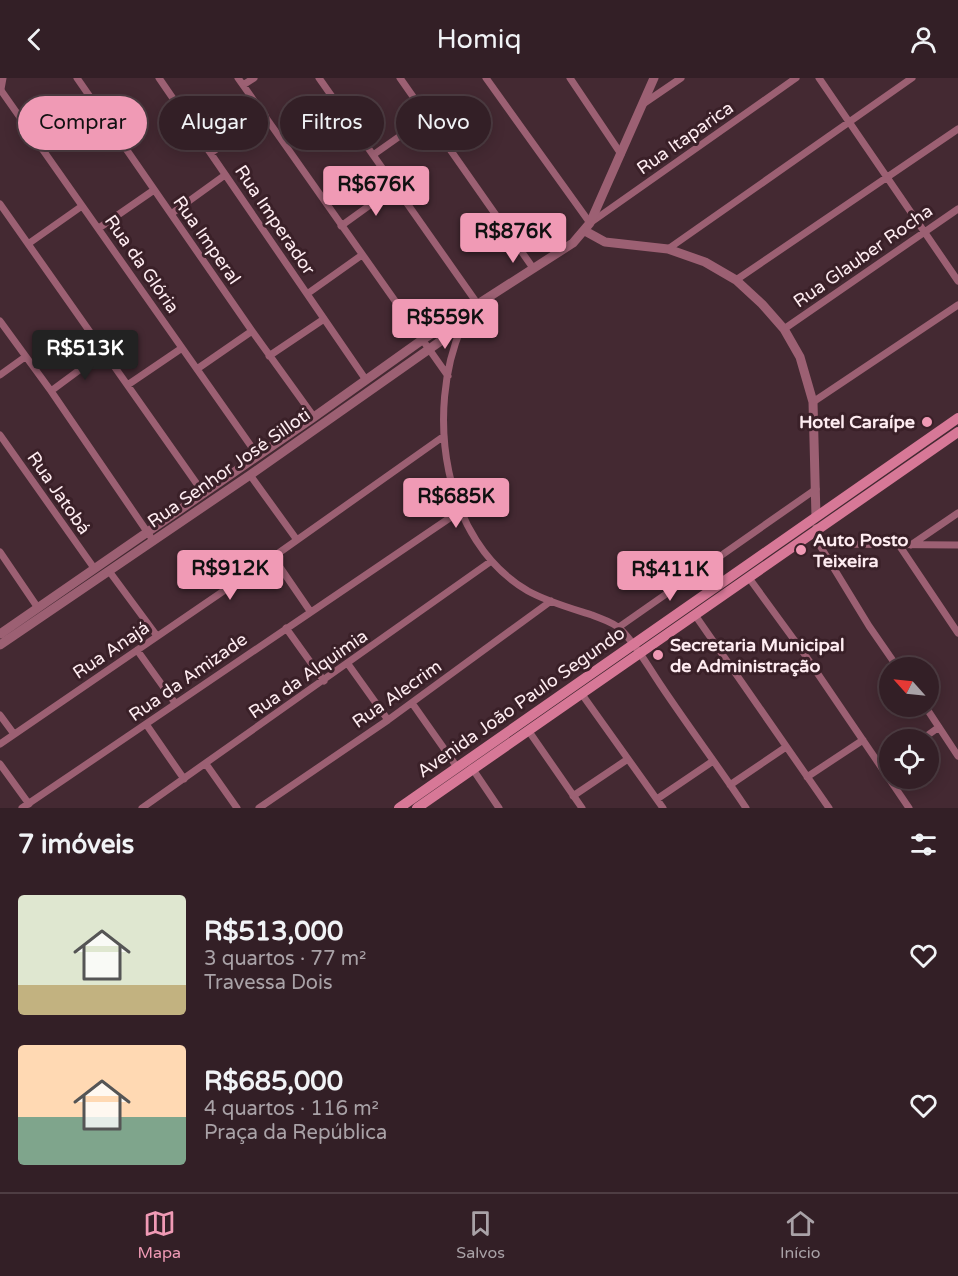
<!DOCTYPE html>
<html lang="pt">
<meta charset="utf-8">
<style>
body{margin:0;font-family:"Varela Round",sans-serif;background:#3b272e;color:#f1f3f6;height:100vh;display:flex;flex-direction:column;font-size:22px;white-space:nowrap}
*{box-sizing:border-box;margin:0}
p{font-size:20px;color:#a9a2a7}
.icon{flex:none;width:33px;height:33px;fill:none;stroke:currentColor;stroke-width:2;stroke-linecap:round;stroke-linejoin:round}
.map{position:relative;height:730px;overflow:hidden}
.drawer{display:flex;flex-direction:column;background:#331f26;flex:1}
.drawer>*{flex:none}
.top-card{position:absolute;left:18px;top:18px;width:600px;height:54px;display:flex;gap:12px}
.needle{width:39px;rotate:297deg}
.buttons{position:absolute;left:879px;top:579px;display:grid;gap:12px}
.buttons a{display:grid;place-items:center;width:60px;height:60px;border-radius:50%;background:#331f26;box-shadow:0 3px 15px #0003,0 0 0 2px #4e3d43;font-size:30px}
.price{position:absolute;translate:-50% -51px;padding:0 14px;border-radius:6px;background:#f09ab5;color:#111;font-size:20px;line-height:39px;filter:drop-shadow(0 2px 3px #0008)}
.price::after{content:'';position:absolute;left:50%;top:36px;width:18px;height:14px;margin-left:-9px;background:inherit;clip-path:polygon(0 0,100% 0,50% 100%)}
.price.on{background:#222;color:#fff}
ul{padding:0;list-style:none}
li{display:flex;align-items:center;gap:18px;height:150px;padding:0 18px}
li span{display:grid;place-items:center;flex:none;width:168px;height:120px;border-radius:6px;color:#555}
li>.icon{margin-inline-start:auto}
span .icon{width:72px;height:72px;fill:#fffc;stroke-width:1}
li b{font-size:26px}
h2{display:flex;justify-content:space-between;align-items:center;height:72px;padding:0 18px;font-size:26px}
.tag{padding:0 21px;border-radius:27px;background:#331f26;box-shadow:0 3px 15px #0003,0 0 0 2px #4e3d43;font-size:21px;line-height:54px}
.tag.on{background:#f09ab5;color:#111}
header{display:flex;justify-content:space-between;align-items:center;height:78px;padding:0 18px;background:#331f26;font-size:27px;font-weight:600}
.dock{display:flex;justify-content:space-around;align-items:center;height:84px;border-top:2px solid #4e3d43;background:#331f26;font-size:16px;color:#a9a2a7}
.dock a{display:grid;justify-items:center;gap:3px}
.dock .on{color:#f09ab5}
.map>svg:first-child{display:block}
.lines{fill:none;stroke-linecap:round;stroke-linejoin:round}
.minor{stroke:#9c6073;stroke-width:7}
.tertiary{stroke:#9c6073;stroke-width:9}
.secondary{stroke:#d77897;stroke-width:10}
.poi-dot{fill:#f09ab5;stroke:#3a2028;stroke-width:2}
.labels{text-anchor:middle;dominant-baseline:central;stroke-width:6;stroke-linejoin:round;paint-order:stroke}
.street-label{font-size:18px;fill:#feecf1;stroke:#3a2028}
.poi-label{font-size:18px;font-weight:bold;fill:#feecf1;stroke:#3a2028;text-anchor:start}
</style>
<header><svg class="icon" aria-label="back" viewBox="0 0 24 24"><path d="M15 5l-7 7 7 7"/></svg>Homiq<svg class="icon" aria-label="person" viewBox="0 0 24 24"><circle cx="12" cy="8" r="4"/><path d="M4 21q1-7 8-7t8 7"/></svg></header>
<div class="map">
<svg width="958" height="730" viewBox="0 0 958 730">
<rect width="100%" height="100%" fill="#442932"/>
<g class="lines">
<!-- minor -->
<path class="minor" d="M 77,0 L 252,253 L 314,339
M 159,0 L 366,302
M 238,0 L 448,298
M 319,0 L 477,225
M 400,0 L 533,190
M 486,0 L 590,145 L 796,0
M 570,0 L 621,76
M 819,0 L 958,203
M 243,7 L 254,0
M 0,11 L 258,378
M 643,26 L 681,0
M 211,75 L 265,37
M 373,77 L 427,39
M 0,126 L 204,416
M 171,136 L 225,97
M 341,148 L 395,109
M 99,150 L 154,112
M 28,166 L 82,128
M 668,171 L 912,0
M 736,202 L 958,51
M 307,216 L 362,177
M 0,243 L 51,313 L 150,458
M 462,248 C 425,333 442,463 528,513 C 548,524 570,530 592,537 C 601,541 613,544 620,551 C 634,563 649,590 660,606 C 688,648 718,688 746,730
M 784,251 L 958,131
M 269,278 L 324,241
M 197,291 L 252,253
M 0,297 L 25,279
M 129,306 L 182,270
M 51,313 L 105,273
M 813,324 L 958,227
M 0,357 L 94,490
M 250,397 L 297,462
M 816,450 L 819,466 L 869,548 L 898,590
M 819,466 L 958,467
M 899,467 L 958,555
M 911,467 L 958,435
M 0,474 L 38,530
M 273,479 L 310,533
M 109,493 L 157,558
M 749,500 L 803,574 L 909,730
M 695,537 L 829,730
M 619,549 L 816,411
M 286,550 L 324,603
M 137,572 L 175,625
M 348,586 L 388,642
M 581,615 L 663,730
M 412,625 L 457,689
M 925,628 L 958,678
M 0,637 L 14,656
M 146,646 L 184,701
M 528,652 L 582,730
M 921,662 L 939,649
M 0,666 L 273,479 L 444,358
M 0,686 L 29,726
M 206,686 L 237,730
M 881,689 L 890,683
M 472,690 L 499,730
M 807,699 L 863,662
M 730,707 L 786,669
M 573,718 L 628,681
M 657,721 L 713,683
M 22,730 L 460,433
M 142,730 L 490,484
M 259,730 L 388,642 L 551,523"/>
<!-- tertiary -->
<path class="tertiary" d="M 0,11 L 2,0
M 585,153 L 605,164 L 668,171 L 705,184 L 736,202 L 762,226 L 784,251 L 800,279 L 813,324 L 816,439
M 0,556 L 314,339 L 422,262 L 573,165 L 590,145 L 654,0
M 0,567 L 250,397 L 462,248 L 468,231"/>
<!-- secondary -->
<path class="secondary" d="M 399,730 L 958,340
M 417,730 L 958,354"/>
</g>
<!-- markers -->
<g class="poi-dot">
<circle cx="927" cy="344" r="6"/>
<circle cx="801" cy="472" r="6"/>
<circle cx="658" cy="577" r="6"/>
</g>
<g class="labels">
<!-- street labels -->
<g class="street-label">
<text transform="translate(685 60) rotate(-35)">Rua Itaparica</text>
<text transform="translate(275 142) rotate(56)">Rua Imperador</text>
<text transform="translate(207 162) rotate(55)">Rua Imperal</text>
<text transform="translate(863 178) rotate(-35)">Rua Glauber Rocha</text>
<text transform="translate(142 186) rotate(55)">Rua da Glória</text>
<text transform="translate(229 390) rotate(-35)">Rua Senhor José Silloti</text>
<text transform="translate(59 415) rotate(55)">Rua Jatobá</text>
<text transform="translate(111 572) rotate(-34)">Rua Anajá</text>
<text transform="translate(308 596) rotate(-35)">Rua da Alquimia</text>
<text transform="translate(188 599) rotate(-35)">Rua da Amizade</text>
<text transform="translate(397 616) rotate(-35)">Rua Alecrim</text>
<text transform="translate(521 624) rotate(-35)">Avenida João Paulo Segundo</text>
</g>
<!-- poi labels -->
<g class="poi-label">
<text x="915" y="344" text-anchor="end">Hotel Caraípe</text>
<text x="813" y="462">Auto Posto<tspan x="813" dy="21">Teixeira</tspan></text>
<text x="670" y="567">Secretaria Municipal<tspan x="670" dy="21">de Administração</tspan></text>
</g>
</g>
</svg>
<div class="buttons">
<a><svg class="needle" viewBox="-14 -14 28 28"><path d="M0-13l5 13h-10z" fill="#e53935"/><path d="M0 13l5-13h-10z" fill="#a9a2a7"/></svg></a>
<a><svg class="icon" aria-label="locate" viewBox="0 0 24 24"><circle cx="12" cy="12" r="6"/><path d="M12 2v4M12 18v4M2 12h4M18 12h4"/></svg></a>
</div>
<b class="price" style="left:376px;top:139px">R$676K</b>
<b class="price" style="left:513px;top:186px">R$876K</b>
<b class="price" style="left:445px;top:272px">R$559K</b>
<b class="price on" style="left:85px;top:303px">R$513K</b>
<b class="price" style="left:456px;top:451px">R$685K</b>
<b class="price" style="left:230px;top:523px">R$912K</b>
<b class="price" style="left:670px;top:524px">R$411K</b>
<div class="top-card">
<a class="tag on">Comprar</a>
<a class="tag">Alugar</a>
<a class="tag">Filtros</a>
<a class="tag">Novo</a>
</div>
</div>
<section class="drawer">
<h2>7 imóveis<svg class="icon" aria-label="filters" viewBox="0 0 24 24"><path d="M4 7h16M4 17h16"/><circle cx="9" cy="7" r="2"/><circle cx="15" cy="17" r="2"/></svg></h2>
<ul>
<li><span style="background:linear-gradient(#dfe7d0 75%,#c2b280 0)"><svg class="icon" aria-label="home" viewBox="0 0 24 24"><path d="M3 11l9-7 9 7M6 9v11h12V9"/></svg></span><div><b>R$513,000</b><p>3 quartos · 77 m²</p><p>Travessa Dois</p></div><svg class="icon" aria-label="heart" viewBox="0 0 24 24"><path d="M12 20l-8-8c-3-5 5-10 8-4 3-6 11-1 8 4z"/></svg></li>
<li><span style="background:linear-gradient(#ffd9b3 60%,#7fa58c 0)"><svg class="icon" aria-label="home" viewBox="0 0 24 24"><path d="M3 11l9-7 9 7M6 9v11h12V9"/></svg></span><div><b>R$685,000</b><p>4 quartos · 116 m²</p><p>Praça da República</p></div><svg class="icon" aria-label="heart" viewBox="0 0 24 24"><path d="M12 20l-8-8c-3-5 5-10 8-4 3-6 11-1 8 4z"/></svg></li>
</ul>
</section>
<nav class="dock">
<a class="on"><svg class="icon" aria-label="map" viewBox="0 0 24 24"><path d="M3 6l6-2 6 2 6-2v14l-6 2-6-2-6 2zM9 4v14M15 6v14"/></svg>Mapa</a>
<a><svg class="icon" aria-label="saved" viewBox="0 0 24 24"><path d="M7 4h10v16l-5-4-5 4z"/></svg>Salvos</a>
<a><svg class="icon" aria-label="home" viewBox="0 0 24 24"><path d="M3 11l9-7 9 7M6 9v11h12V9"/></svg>Início</a>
</nav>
